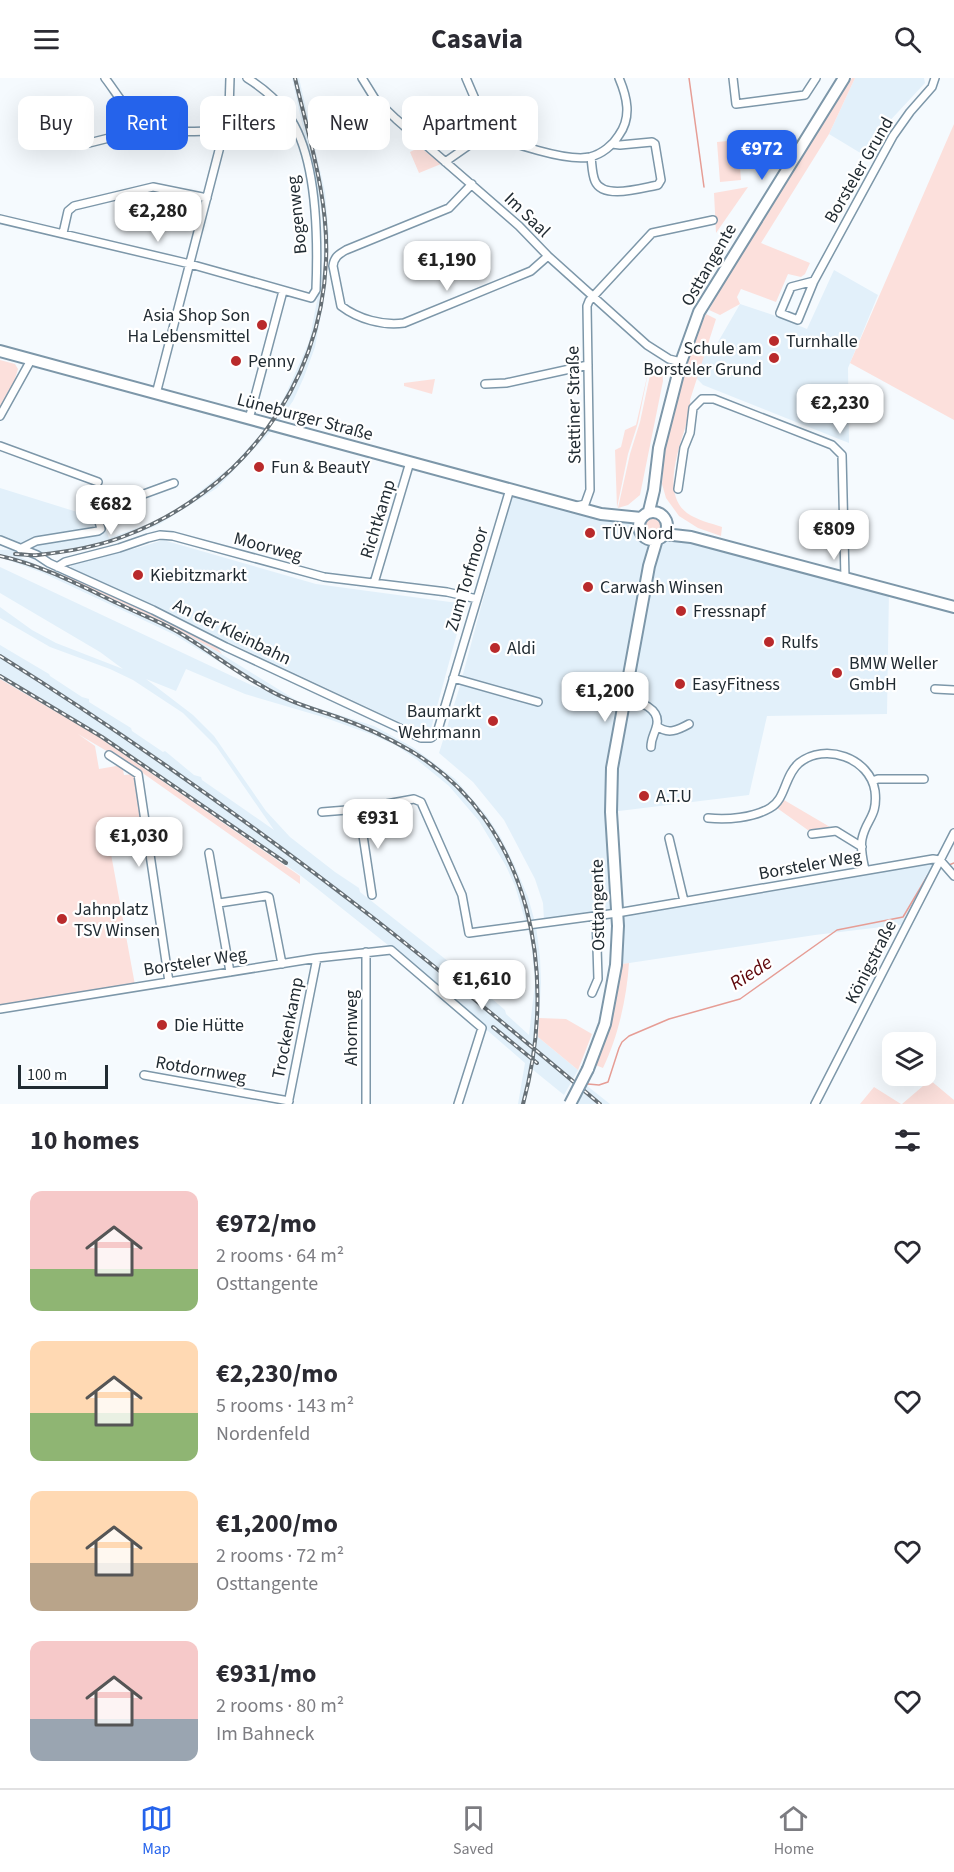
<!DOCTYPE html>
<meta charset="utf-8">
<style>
body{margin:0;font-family:"Source Sans 3",sans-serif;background:#f2f2f3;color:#2b2b33;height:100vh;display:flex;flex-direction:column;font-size:22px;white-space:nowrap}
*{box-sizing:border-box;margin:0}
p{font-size:20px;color:#7c7c81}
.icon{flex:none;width:33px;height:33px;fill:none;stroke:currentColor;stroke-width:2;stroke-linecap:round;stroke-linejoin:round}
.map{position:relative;height:1026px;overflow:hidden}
.side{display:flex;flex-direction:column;background:#fff;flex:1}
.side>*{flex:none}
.hud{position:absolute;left:18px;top:18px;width:600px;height:54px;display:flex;gap:12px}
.tools{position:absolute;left:882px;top:954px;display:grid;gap:12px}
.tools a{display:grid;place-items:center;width:54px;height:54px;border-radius:12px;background:#fff;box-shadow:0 6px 24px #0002;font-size:30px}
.scale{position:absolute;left:18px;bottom:15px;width:90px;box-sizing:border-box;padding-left:6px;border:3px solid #212b32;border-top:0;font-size:16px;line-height:21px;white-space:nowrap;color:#212b32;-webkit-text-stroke:4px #fff;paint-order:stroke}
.price{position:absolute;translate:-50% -51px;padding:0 14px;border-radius:12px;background:#fff;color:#222;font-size:20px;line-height:39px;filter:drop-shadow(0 2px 3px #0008)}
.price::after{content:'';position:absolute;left:50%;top:36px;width:18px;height:14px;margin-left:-9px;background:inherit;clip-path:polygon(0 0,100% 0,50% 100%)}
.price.on{background:#2563eb;color:#fff}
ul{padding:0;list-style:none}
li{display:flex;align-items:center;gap:18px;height:150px;padding:0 30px}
li span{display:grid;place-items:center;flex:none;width:168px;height:120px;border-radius:12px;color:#555}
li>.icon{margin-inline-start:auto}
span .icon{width:72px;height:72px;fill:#fffc;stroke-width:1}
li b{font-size:26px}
h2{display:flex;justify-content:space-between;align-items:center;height:72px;padding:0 30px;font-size:26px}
.tag{padding:0 21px;border-radius:12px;background:#fff;box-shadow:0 6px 24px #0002;font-size:21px;line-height:54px}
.tag.on{background:#2563eb;color:#fff}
header{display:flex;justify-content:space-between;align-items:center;height:78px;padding:0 30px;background:#fff;font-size:27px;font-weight:700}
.tabs{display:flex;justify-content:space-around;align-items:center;height:84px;border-top:2px solid #e1e1e2;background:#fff;font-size:16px;color:#7c7c81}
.tabs a{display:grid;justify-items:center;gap:3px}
.tabs .on{color:#2563eb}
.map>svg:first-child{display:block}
.built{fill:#e2f0fa;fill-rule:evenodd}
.green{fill:#fce0dc}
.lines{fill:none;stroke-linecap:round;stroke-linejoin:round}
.stream{stroke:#e69d95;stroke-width:1.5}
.street-casing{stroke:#7d97a9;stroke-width:10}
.secondary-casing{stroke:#7d97a9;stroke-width:14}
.street{stroke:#fff;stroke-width:7}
.secondary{stroke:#fff;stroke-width:10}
.rail-casing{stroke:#677076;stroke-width:4}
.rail{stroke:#fff;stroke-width:1.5;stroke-dasharray:4.5;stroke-linecap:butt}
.secondary-bridge-casing{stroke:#7d97a9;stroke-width:14;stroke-linecap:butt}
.secondary-bridge{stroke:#fff;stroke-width:10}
.poi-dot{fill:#b92a2b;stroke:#fff;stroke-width:2}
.labels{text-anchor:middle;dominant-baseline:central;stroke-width:4.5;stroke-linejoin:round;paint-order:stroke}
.street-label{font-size:18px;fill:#212b32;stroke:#fff}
.poi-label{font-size:18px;fill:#212b32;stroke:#fff;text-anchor:start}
.water-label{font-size:20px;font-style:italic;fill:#5f070b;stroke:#fff}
</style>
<header><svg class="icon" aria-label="menu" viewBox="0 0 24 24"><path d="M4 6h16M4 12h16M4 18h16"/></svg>Casavia<svg class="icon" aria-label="search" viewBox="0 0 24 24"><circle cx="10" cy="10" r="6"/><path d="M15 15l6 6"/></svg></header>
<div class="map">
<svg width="954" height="1026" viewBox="0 0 954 1026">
<rect width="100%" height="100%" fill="#f5fafe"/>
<!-- built -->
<path class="built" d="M 292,0 L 299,0 L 325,114 L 329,159 L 326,210 L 315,269 L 304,299 L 293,323 L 272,352 L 217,410 L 158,447 L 117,463 L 74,473 L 20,479 L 192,558 L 299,624 L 374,648 L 414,670 L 455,701 L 486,737 L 500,758 L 514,786 L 528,819 L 536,848 L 540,879 L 541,905 L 538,959 L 578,992 L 564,1017 L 532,991 L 525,1026 L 518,1026 L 525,985 L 393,871 L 300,797 L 176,711 L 97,658 L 0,601 L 0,567 L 49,596 L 50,598 L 82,619 L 89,621 L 89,624 L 131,650 L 132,653 L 163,674 L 165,673 L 194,697 L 201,699 L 202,702 L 274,752 L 216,668 L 183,635 L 133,602 L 110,591 L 50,569 L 0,540 L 0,529 L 32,552 L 56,565 L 123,591 L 100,574 L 0,515 L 0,489 L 251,607 L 266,612 L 173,556 L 43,495 L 0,479 L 0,472 L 29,471 L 0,457 L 0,410 L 90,438 L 101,439 L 109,460 L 154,444 L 183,427 L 234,386 L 267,349 L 284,320 L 309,264 L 323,192 L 324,163 L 321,132 ZM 186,591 L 245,616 L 323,639 L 373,657 L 397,668 L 416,681 L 449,708 L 479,743 L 506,788 L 515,808 L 531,862 L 535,905 L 529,957 L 506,936 L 505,932 L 444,880 L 360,814 L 359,810 L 335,794 L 290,759 L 266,733 L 214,658 L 193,637 L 146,601 L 176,613 Z
M 855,0 L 924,0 L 925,5 L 885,48 L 867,79 L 829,56 Z
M 834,192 L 878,217 L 848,290 L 849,365 L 703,307 L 681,284 L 711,276 L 740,226 L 773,237 L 807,251 Z
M 513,410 L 638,445 L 640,456 L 647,461 L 654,462 L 664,457 L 889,512 L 887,636 L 767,638 L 749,717 L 611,734 L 618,835 L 940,782 L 907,846 L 815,857 L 616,887 L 617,835 L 544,842 L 543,825 L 535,801 L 504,742 L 473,704 L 439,675 L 459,611 Z
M 163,462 L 316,506 L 465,526 L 429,658 L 71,491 L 71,488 L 74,484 L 141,469 Z
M 586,1007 L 610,1026 L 577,1026 Z"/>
<!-- green -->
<path class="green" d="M 852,0 L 855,0 L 829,56 L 761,165 L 810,185 L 805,196 L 801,199 L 788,196 L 776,224 L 741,211 L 737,219 L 740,226 L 720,237 L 709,232 L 746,159 Z
M 954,46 L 954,342 L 850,285 Z
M 761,55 L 772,62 L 758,84 L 748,77 Z
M 738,62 L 741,102 L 720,104 L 717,64 Z
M 420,69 L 441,86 L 419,95 L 410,74 Z
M 748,109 L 716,155 L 714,115 Z
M 706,236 L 716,241 L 690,322 L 691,330 C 684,359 658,413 687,435 C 697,442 710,445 722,449 L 721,458 L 698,450 L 679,438 L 666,420 L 662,406 L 665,367 L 688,276 Z
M 0,282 L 15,286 L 18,291 L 14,304 L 0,331 Z
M 659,287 L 662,288 L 663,303 L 640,417 L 628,427 L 618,430 L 630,376 L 640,344 L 650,297 L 655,288 Z
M 649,290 L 638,345 L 628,376 L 617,430 L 615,372 L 621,369 L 625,352 L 636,347 Z
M 435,301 L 432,316 L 404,308 L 404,305 Z
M642 448a11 11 0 1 1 22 0a11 11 0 1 1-22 0Z
M 67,496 L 190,554 L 215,567 L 222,576 L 168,546 L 64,498 Z
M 0,601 L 97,658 L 300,798 L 300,806 L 137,691 L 78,656 L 95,668 L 99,691 L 122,687 L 124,697 L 134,696 L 147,771 L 111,776 L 135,907 L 0,928 Z
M 784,722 L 830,749 L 827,753 L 812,755 L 777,730 Z
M 629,885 C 627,919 618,959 603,990 L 593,986 C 607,953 618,921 622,886 Z
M 539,940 L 566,941 L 592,956 L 578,992 L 538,959 Z
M 930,1002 L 954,1022 L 954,1026 L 902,1026 Z
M 874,1009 L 901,1026 L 860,1026 Z"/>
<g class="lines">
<!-- stream -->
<path class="stream" d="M 689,0 L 704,109
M 949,787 L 954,785
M 588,1006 L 599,1007 L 608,1004 L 619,970 L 622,964 L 629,958 L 669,941 L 740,921 L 837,852 L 903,839 L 928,797"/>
<defs>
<path id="street" d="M 105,0 C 116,14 126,33 141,43 C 165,59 197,52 224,53
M 362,0 L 375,21 L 396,41 L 519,148 L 548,178 L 647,267 L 669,281 L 681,284
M 466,0 L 487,49 L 488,54
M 733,0 L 736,26 L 805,17 L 816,0
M 74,60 L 89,65 L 129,55 L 135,52 L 142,44
M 591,79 C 592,87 592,96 595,103 C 603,122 641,110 658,107 L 661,102 L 655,66 L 652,64 L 620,67 L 612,66
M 445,84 L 488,54 C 509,65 567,84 590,79 C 602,76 613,67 619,57 C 632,39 627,19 619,0
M 472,106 L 449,130 L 346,172 C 339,176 334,179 333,188 L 341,228 C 358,241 383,248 404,245 L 531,193 L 548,178
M 0,141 L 190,186 L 311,220 L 316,212 C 318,162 318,79 288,37 C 277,22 263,10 247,0
M 63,155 L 68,133 L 74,128 L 153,109 L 207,120
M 814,203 L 791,209 L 780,235 L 798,242 L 814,203 L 893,58 L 910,34 L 932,9 L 935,0
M 485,306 L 506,305 L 588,287
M 156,316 L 224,53 L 229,32 L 230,0
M 0,338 L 31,282
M 249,341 L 283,213
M 0,368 L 98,404
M 678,411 L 684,370 L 690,355 L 693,330 L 702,321 L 714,321 L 832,367 L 842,377 L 845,500
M 577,428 L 585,426 L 590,412 L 587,228 L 589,223 L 652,155 L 713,142
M 0,462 L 37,477 L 49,485 L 153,532 L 226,569 L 421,660 L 431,660 L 437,655 L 510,411
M 20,471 L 36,463 L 98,453 L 101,451 L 98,440 L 103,431 L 174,405
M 57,489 L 65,484 L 119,470 L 148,460 L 160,457 L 173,458 L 324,499 L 447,514 L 477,521
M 374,505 L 410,384
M 453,600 L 538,624
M 935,611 L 954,612
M 624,620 C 638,623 663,630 656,650 C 654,657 651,661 651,669
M 657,648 C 668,657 678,652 689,646
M 109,677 L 138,696 L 169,904
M 872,703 L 878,701 L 924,701
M 359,731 L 372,817
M 322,734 L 359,731 L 414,721 L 421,724 L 462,817 L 469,855 L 617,835 L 933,781 L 940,782 L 954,798
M 708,740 C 727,742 753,740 770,730 C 786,721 784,698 799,685 C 825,664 870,680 875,713 C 878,739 866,741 862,761 C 860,771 863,782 865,792
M 812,756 L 836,753 L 862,769
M 669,760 L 684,823
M 209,775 L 230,894
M 219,825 L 266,818 L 269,819 L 282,886
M 366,874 L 366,1026
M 592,915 L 598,901 L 596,837
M 0,931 L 317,880 L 391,872 L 482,950 L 458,1026
M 144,997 L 289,1023
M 288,1026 L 317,880
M 815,1026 L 954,755"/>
<path id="secondary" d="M 0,273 L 601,436 L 641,440
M 649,433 L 654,412 L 659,370 L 681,284 L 699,234 L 844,0
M639 448a14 14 0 1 1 28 0a14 14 0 1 1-28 0Z
M 664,456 L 691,459 L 954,529
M 588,991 L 605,946 L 616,887 L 618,848 L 611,734 L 612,690 L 649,488 L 657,461"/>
</defs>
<!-- street casing -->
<use href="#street" class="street-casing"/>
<!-- secondary casing -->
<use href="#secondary" class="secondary-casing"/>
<!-- street -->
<use href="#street" class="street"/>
<!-- secondary -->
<use href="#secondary" class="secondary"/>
<defs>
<path id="rail" d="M 15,476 C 22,476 30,478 38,477 C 65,474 96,469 122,459 C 239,416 321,309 326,183 C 329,122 309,60 295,0
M 0,478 C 41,487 79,507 117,525 C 137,535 159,543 178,554 C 207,571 233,592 262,608 C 286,623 311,630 337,639 C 363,648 387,659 411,673 C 533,746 558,898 523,1026
M 0,578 C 128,658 252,746 372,839 C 449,899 525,963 600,1026
M 0,598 L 102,659 L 286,785
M 493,949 L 537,985"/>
</defs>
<!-- rail casing -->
<use href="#rail" class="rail-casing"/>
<!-- rail -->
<use href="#rail" class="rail"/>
<defs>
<path id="secondary-bridge" d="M 570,1026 L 588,991"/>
</defs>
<!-- secondary-bridge casing -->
<use href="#secondary-bridge" class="secondary-bridge-casing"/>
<!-- secondary-bridge -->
<use href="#secondary-bridge" class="secondary-bridge"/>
</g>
<!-- markers -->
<g class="poi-dot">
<circle cx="262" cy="247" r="6"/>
<circle cx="774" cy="263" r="6"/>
<circle cx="774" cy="280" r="6"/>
<circle cx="236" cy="283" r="6"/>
<circle cx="259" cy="389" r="6"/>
<circle cx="590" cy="455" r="6"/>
<circle cx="138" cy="497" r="6"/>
<circle cx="588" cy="509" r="6"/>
<circle cx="681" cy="533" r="6"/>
<circle cx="769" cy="564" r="6"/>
<circle cx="495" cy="570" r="6"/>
<circle cx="837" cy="595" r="6"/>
<circle cx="680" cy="606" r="6"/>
<circle cx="493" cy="643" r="6"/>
<circle cx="644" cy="718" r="6"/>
<circle cx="62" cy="841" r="6"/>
<circle cx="162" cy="947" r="6"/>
</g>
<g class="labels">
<!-- street labels -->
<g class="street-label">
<text transform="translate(859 92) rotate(-60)">Borsteler Grund</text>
<text transform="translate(297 137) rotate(-96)">Bogenweg</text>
<text transform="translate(527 137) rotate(44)">Im Saal</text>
<text transform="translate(709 187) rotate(-60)">Osttangente</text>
<text transform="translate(574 327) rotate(-91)">Stettiner Straße</text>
<text transform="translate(305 339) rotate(15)">Lüneburger Straße</text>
<text transform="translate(378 441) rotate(-73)">Richtkamp</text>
<text transform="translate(268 469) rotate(15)">Moorweg</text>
<text transform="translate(467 501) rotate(-73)">Zum Torfmoor</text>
<text transform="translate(232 554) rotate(26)">An der Kleinbahn</text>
<text transform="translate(810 787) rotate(-10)">Borsteler Weg</text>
<text transform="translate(598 827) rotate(-91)">Osttangente</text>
<text transform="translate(195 884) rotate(-9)">Borsteler Weg</text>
<text transform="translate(871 884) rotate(-63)">Königstraße</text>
<text transform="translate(288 950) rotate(-79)">Trockenkamp</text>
<text transform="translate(351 950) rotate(-90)">Ahornweg</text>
<text transform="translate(201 992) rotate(10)">Rotdornweg</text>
</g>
<!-- poi labels -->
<g class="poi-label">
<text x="250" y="237" text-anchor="end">Asia Shop Son<tspan x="250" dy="21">Ha Lebensmittel</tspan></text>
<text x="786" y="263">Turnhalle</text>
<text x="762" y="270" text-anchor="end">Schule am<tspan x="762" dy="21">Borsteler Grund</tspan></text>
<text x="248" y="283">Penny</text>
<text x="271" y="389">Fun &amp; BeautY</text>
<text x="602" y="455">TÜV Nord</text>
<text x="150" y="497">Kiebitzmarkt</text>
<text x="600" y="509">Carwash Winsen</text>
<text x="693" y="533">Fressnapf</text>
<text x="781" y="564">Rulfs</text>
<text x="507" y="570">Aldi</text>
<text x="849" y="585">BMW Weller<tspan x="849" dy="21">GmbH</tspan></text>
<text x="692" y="606">EasyFitness</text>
<text x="481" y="633" text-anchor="end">Baumarkt<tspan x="481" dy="21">Wehrmann</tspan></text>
<text x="656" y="718">A.T.U</text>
<text x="74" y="831">Jahnplatz<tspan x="74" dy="21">TSV Winsen</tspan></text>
<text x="174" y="947">Die Hütte</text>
</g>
<!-- water labels -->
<g class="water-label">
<text transform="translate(751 895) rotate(-33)">Riede</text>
</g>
</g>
</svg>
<div class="tools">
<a><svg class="icon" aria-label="layers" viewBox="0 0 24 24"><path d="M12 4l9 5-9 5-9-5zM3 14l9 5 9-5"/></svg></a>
</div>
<div class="scale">100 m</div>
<b class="price on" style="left:762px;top:103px">€972</b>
<b class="price" style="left:158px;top:165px">€2,280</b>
<b class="price" style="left:447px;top:214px">€1,190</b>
<b class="price" style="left:840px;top:357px">€2,230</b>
<b class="price" style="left:111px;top:458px">€682</b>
<b class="price" style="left:834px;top:483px">€809</b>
<b class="price" style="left:605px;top:645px">€1,200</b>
<b class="price" style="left:378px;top:772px">€931</b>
<b class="price" style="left:139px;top:790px">€1,030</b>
<b class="price" style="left:482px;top:933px">€1,610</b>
<div class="hud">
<a class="tag">Buy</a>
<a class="tag on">Rent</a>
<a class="tag">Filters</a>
<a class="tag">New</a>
<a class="tag">Apartment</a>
</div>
</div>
<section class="side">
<h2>10 homes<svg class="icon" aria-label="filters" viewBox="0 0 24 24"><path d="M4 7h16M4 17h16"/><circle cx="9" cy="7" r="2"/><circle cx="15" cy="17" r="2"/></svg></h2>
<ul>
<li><span style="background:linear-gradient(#f6c9c9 65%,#8fb573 0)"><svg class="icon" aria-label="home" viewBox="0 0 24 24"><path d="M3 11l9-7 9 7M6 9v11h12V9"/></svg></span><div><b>€972/mo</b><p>2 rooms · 64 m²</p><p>Osttangente</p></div><svg class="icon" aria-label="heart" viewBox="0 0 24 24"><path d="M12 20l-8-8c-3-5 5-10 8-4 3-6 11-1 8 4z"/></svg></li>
<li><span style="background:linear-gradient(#ffd9b3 60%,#8fb573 0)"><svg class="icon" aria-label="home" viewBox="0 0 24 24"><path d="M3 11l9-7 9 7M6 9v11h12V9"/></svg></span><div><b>€2,230/mo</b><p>5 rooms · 143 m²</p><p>Nordenfeld</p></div><svg class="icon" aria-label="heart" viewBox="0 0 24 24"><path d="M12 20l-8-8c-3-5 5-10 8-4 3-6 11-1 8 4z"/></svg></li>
<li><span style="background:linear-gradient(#ffd9b3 60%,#b9a48a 0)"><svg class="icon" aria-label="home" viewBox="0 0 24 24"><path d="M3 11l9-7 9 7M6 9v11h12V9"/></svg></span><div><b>€1,200/mo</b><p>2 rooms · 72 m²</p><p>Osttangente</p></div><svg class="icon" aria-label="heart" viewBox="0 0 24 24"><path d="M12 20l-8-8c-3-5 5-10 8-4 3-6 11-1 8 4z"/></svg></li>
<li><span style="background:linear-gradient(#f6c9c9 65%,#9aa5b1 0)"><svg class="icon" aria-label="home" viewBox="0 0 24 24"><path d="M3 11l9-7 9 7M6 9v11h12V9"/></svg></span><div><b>€931/mo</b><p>2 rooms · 80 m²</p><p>Im Bahneck</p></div><svg class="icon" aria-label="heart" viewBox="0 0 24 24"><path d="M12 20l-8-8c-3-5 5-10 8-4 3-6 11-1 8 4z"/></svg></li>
</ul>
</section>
<nav class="tabs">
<a class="on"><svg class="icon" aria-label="map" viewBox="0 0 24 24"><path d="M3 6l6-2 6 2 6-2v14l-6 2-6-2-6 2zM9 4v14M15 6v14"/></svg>Map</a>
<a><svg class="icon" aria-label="saved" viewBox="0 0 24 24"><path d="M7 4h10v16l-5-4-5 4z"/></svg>Saved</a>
<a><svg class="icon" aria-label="home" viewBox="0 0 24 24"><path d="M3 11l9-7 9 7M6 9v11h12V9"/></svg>Home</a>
</nav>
